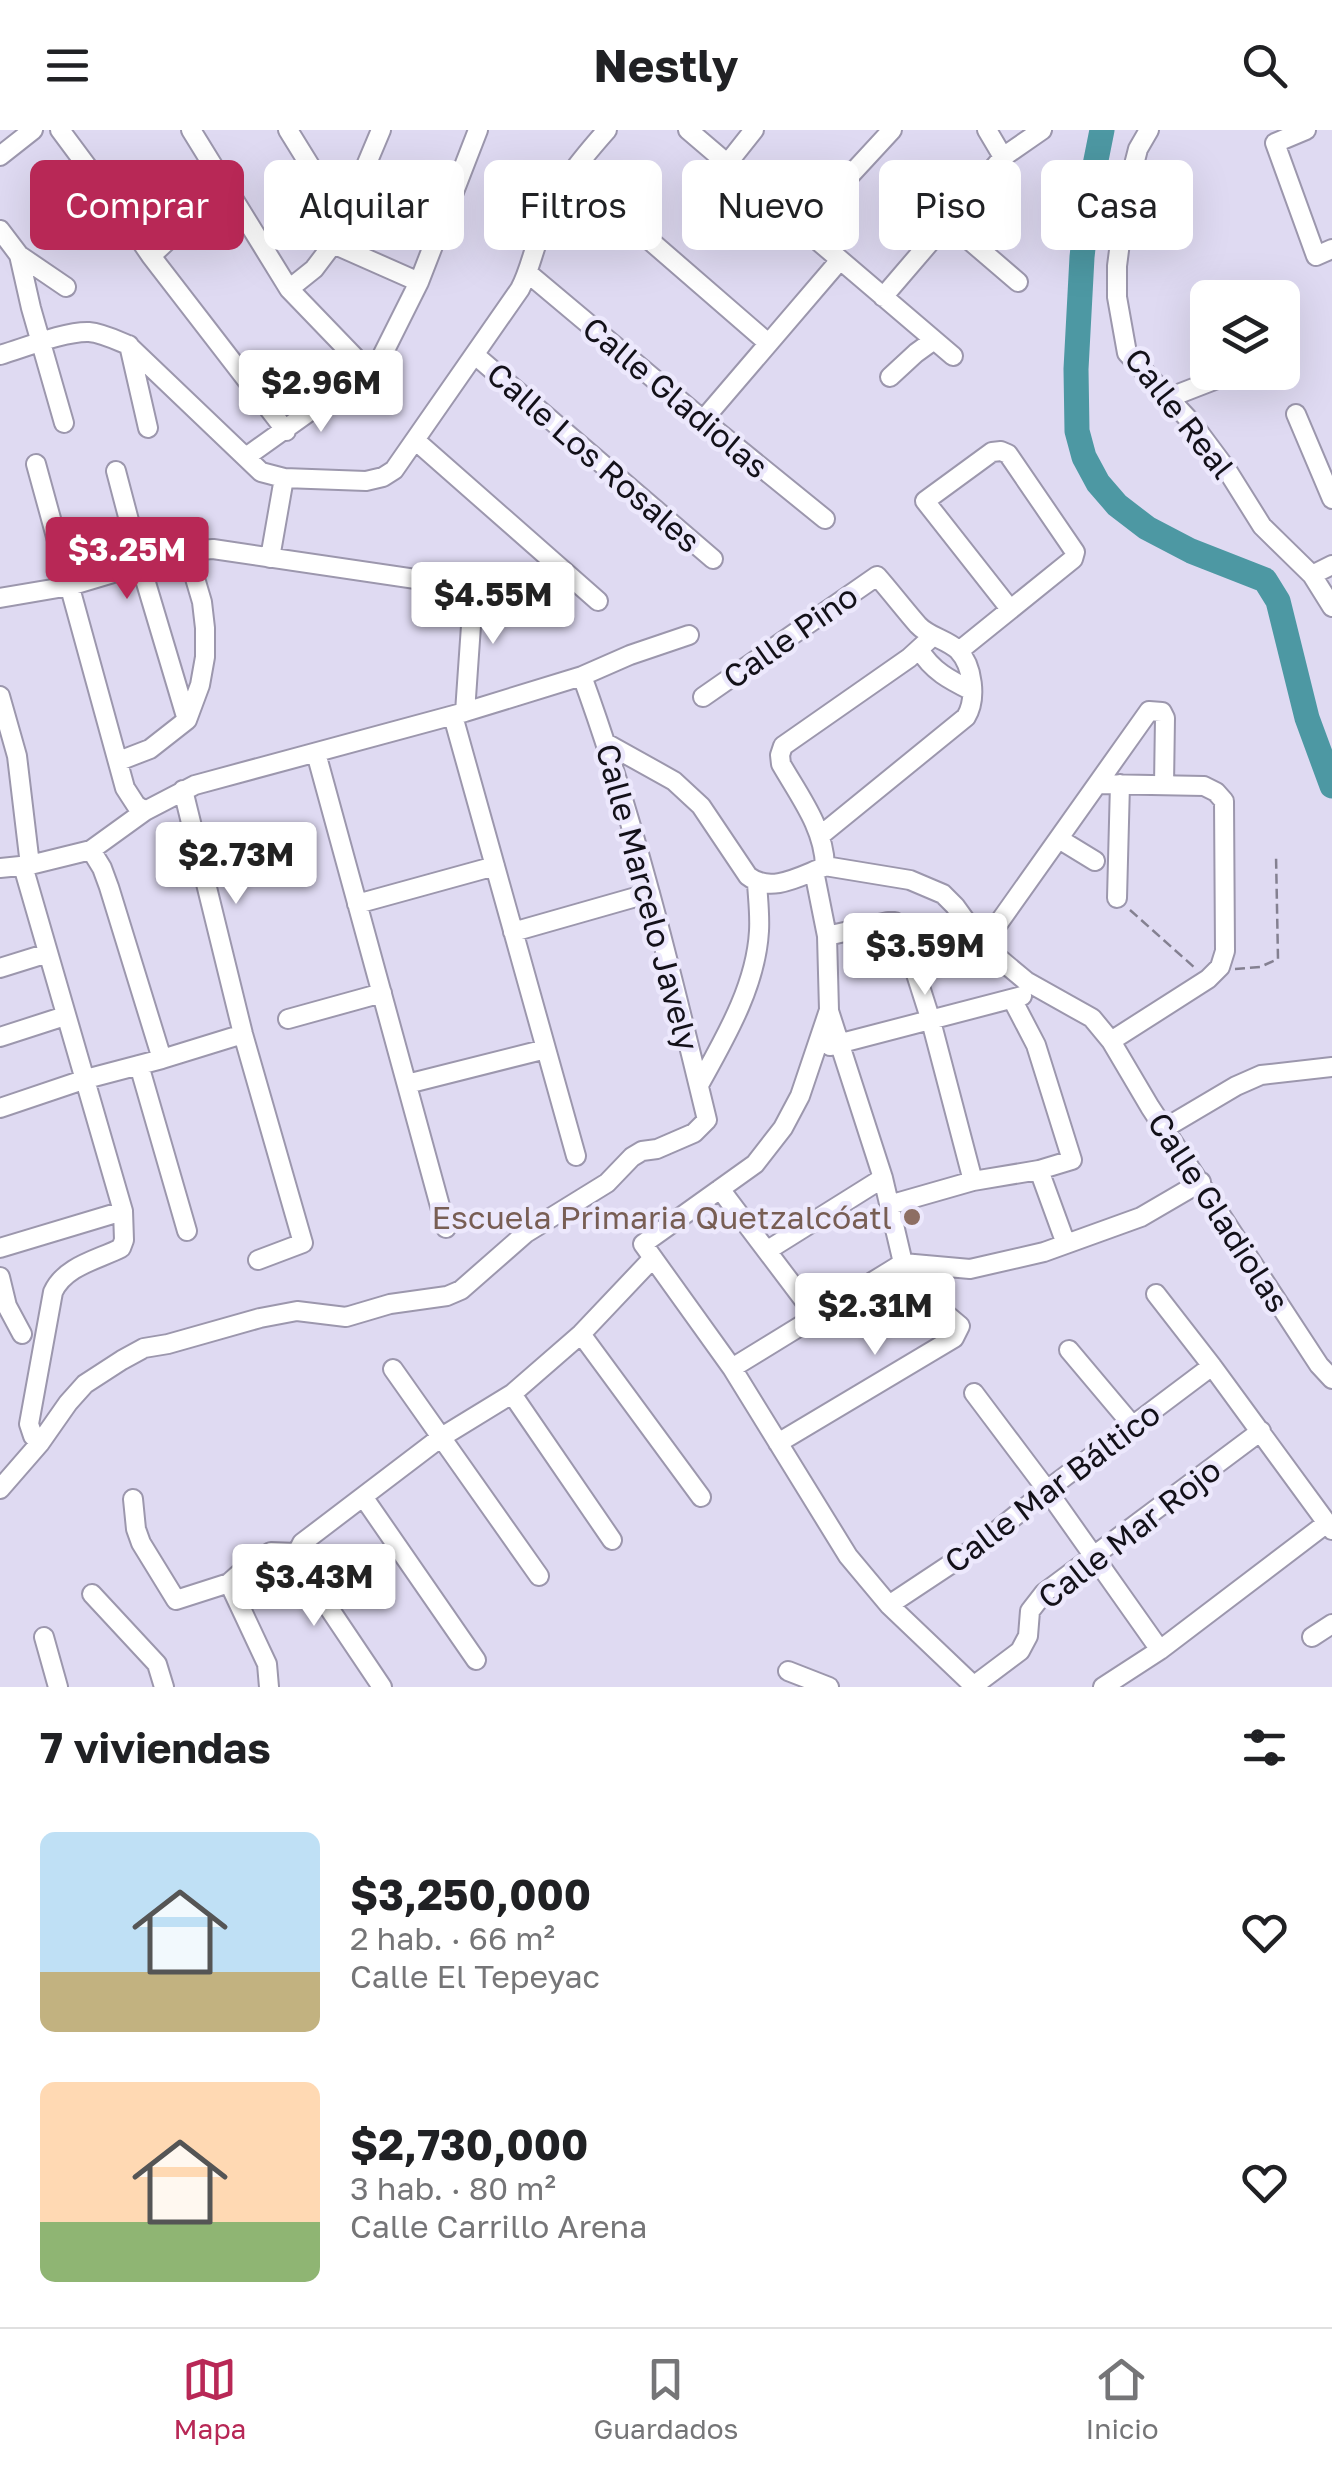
<!DOCTYPE html>
<html lang="es">
<meta charset="utf-8">
<style>
body{margin:0;font-family:"Golos Text",sans-serif;background:#f6f6f6;color:#202124;height:100vh;display:flex;flex-direction:column;font-size:38px;white-space:nowrap}
*{box-sizing:border-box;margin:0}
p{font-size:32px;color:#757577}
.icon{flex:none;width:55px;height:55px;fill:none;stroke:currentColor;stroke-width:2;stroke-linecap:round;stroke-linejoin:round}
.map{position:relative;height:1557px;overflow:hidden}
.side{display:flex;flex-direction:column;background:#fff;flex:1}
.side>*{flex:none}
.top-card{position:absolute;left:30px;top:30px;width:1272px;height:90px;display:flex;gap:20px}
.controls{position:absolute;left:1190px;top:150px;display:grid;gap:20px}
.controls a{display:grid;place-items:center;width:110px;height:110px;border-radius:15px;background:#fff;box-shadow:0 10px 40px #0002;font-size:50px}
.price{position:absolute;translate:-50% -85px;padding:0 22px;border-radius:10px;background:#fff;color:#222;font-size:32px;line-height:65px;filter:drop-shadow(0 2px 5px #0008)}
.price::after{content:'';position:absolute;left:50%;top:60px;width:30px;height:22px;margin-left:-15px;background:inherit;clip-path:polygon(0 0,100% 0,50% 100%)}
.price.selected{background:#b82856;color:#fff}
ul{padding:0;list-style:none}
li{display:flex;align-items:center;gap:30px;height:250px;padding:0 40px}
li span{display:grid;place-items:center;flex:none;width:280px;height:200px;border-radius:15px;color:#555}
li>.icon{margin-inline-start:auto}
span .icon{width:120px;height:120px;fill:#fffc;stroke-width:1}
li b{font-size:42px}
h2{display:flex;justify-content:space-between;align-items:center;height:120px;padding:0 40px;font-size:42px}
.pill{padding:0 35px;border-radius:15px;background:#fff;box-shadow:0 10px 40px #0002;font-size:35px;line-height:90px}
.pill.selected{background:#b82856;color:#fff}
header{display:flex;justify-content:space-between;align-items:center;height:130px;padding:0 40px;background:#fff;font-size:45px;font-weight:700}
.tabs{display:flex;justify-content:space-around;align-items:center;height:140px;border-top:2px solid #e0e0e0;background:#fff;font-size:28px;color:#757577}
.tabs a{display:grid;justify-items:center;gap:5px}
.tabs .selected{color:#b82856}
.map>svg:first-child{display:block}
.lines{fill:none;stroke-linecap:round;stroke-linejoin:round}
.river{stroke:#4d98a3;stroke-width:25}
.minor-casing{stroke:#9c97ad;stroke-width:22}
.path{stroke:#848091;stroke-width:2.5;stroke-dasharray:10 5;stroke-linecap:butt}
.minor{stroke:#fff;stroke-width:18}
.education-dot{fill:#8d6e63;stroke:#ece8fc;stroke-width:4}
.labels{text-anchor:middle;dominant-baseline:central;stroke-width:9;stroke-linejoin:round;paint-order:stroke}
.street-label{font-size:32px;fill:#131119;stroke:#ece8fc}
.education-label{font-size:32px;fill:#785e54;stroke:#ece8fc;text-anchor:end}
</style>
<header><svg class="icon" aria-label="menu" viewBox="0 0 24 24"><path d="M4 6h16M4 12h16M4 18h16"/></svg>Nestly<svg class="icon" aria-label="search" viewBox="0 0 24 24"><circle cx="10" cy="10" r="6"/><path d="M15 15l6 6"/></svg></header>
<div class="map">
<svg width="1332" height="1557" viewBox="0 0 1332 1557">
<rect width="100%" height="100%" fill="#dfdaf2"/>
<g class="lines">
<!-- river -->
<path class="river" d="M 1102,0 L 1089,65 L 1082,127 L 1076,239 L 1077,301 L 1084,327 L 1098,353 L 1117,375 L 1147,398 L 1191,421 L 1265,450 L 1278,471 L 1307,588 L 1332,656"/>
<defs>
<path id="minor" d="M 60,0 L 121,82 L 151,126 L 286,301
M 191,0 L 289,159 L 369,242
M 288,0 L 343,89
M 688,0 L 953,226
M 987,0 L 1003,27
M 1149,0 L 1138,19 L 1126,66 L 1117,136 L 1117,167 L 1127,223 L 1192,293 L 1227,340 L 1262,396 L 1312,445 L 1332,477
M 1306,0 L 1275,13 L 1316,126 L 1332,119
M 0,26 L 33,0
M 727,34 L 754,0
M 571,42 L 768,213
M 947,91 L 1018,152
M 799,96 L 826,66 L 843,53 L 892,0
M 0,100 L 19,125 L 31,178 L 64,293
M 333,114 L 419,152
M 19,125 L 66,157
M 151,126 L 227,55
M 529,144 L 703,290 L 825,389
M 289,159 L 314,139 L 333,114 L 381,0
M 883,167 L 1003,27 L 1042,0
M 129,215 L 148,298
M 0,225 C 24,218 65,201 89,202 C 102,203 116,210 128,215 L 261,342 L 284,348 L 366,351 L 383,347 L 394,340 L 520,159 C 529,142 532,125 539,107 C 554,62 576,35 607,0
M 475,225 L 713,429
M 890,247 L 916,223 L 934,210
M 1168,268 L 1235,242
M 1296,284 L 1332,369
M 703,290 L 840,130
M 415,310 L 598,471
M 246,327 L 379,232 L 419,152 L 478,0
M 36,334 L 125,658 L 136,675 L 145,681
M 116,341 L 141,436 L 187,590
M 270,428 L 284,348
M 1312,445 L 1332,435
M 0,468 L 70,456 L 187,421 L 213,419 L 463,456 L 470,459 L 473,467 L 465,582
M 919,519 C 932,541 950,550 972,561
M 959,521 L 1073,429 L 1075,422 L 1008,324 L 1001,321 L 992,322 L 925,371 L 1010,479
M 0,566 L 17,626 L 30,735
M 703,567 L 877,446 C 891,462 904,479 918,495 C 929,507 946,509 958,520 C 973,536 977,569 966,587 L 821,705
M 453,586 L 576,1026
M 606,613 L 674,651 L 701,676 L 748,746 C 771,764 800,746 824,737
M 316,623 L 446,1098
M 119,631 L 150,619 L 187,590 L 200,555 L 205,527 L 205,498 L 202,472 L 187,421
M 1099,654 L 1204,656 L 1216,662 L 1224,671 L 1225,821 L 1220,837 L 1208,849 L 1111,911
M 183,660 L 243,904 L 303,1113 L 258,1130
M 1059,709 L 1095,731
M 91,720 L 102,738 L 109,757 L 162,929
M 23,736 L 123,1081 L 124,1110 L 121,1118 C 97,1130 65,1136 53,1162 L 29,1294 L 33,1306 L 40,1313
M 825,736 L 910,750 L 943,764 L 955,776 L 983,815 L 1026,851 L 1092,888 L 1111,911 L 1150,977 L 1319,1235 L 1332,1249
M 825,736 C 824,698 800,667 781,634 L 780,625 L 783,616 L 909,528 L 932,507
M 0,738 L 30,735 L 91,720 L 145,681 L 195,655 L 465,582 L 582,546 L 630,525 L 689,505
M 814,741 L 827,806 L 829,880 L 800,966 L 783,998 L 755,1034 L 643,1114 L 732,1238 L 848,1426 L 889,1475 L 974,1556
M 1117,768 L 1120,654
M 357,774 L 495,736
M 513,802 L 650,763
M 827,806 L 888,792 L 895,792 L 901,797 L 931,891 L 973,1051
M 983,815 L 1149,581 L 1162,582 L 1165,588 L 1164,655
M 0,838 L 48,823
M 288,889 L 382,863
M 0,907 L 65,886
M 830,916 L 1022,866
M 139,935 L 187,1101
M 407,954 L 546,919
M 699,955 C 725,908 756,856 759,801 C 760,785 758,769 757,753
M 0,978 L 86,949 L 162,929 L 243,904
M 1165,998 L 1236,956 L 1261,945 L 1332,937
M 1039,1040 L 1066,1114
M 720,1059 L 816,1186
M 889,1075 L 973,1051 L 1039,1040 L 1072,1030 L 1036,915 L 1012,869
M 0,1118 L 123,1081
M 768,1120 L 883,1048
M 903,1133 L 970,1139 L 1044,1122 L 1141,1087 L 1201,1052
M 0,1147 L 7,1176 L 22,1204
M 1156,1164 L 1212,1236 L 1332,1400
M 581,1204 L 701,1367
M 1069,1220 L 1133,1296
M 732,1238 L 903,1133
M 393,1239 L 539,1446
M 974,1263 L 1047,1360 L 1160,1520
M 512,1264 L 612,1410
M 778,1313 L 954,1208 L 960,1196 L 923,1165 L 903,1133 L 883,1048 L 829,881
M 0,1359 L 40,1313 L 68,1273 L 85,1254 L 122,1230 L 144,1218 L 168,1214 L 260,1188 L 297,1181 L 346,1187 L 390,1174 L 447,1166 L 461,1160 L 526,1103 L 607,1053 L 632,1027 L 642,1021 L 657,1019 L 694,1003 L 707,990 C 671,841 635,691 582,546
M 364,1368 L 476,1530
M 133,1369 L 136,1399 L 141,1413 L 176,1470 L 229,1453 L 248,1436 L 271,1422 L 297,1423
M 297,1423 L 302,1413 L 440,1308 L 512,1264 L 581,1204 L 653,1128
M 297,1423 L 298,1432 L 382,1557
M 229,1453 L 267,1534 L 269,1557
M 92,1464 L 157,1534 L 164,1557
M 889,1475 L 978,1416 L 1047,1360 L 1212,1236
M 44,1507 L 58,1557
M 1312,1507 L 1332,1494
M 788,1541 L 829,1557
M 972,1557 L 1020,1521 L 1028,1506 L 1030,1481 L 1044,1463 L 1261,1301
M 1103,1557 L 1160,1520 L 1327,1393"/>
</defs>
<!-- minor casing -->
<use href="#minor" class="minor-casing"/>
<!-- path -->
<path class="path" d="M 1130,780 L 1195,838
M 1235,839 L 1260,837 L 1278,829 L 1276,725"/>
<!-- minor -->
<use href="#minor" class="minor"/>
</g>
<!-- markers -->
<circle class="education-dot" cx="912" cy="1087" r="10"/>
<g class="labels">
<!-- street labels -->
<g class="street-label">
<text transform="translate(676 267) rotate(40)">Calle Gladiolas</text>
<text transform="translate(1180 283) rotate(52)">Calle Real</text>
<text transform="translate(594 327) rotate(41)">Calle Los Rosales</text>
<text transform="translate(790 506) rotate(-35)">Calle Pino</text>
<text transform="translate(648 767) rotate(75)">Calle Marcelo Javely</text>
<text transform="translate(1219 1082) rotate(57)">Calle Gladiolas</text>
<text transform="translate(1052 1357) rotate(-37)">Calle Mar Báltico</text>
<text transform="translate(1129 1403) rotate(-38)">Calle Mar Rojo</text>
</g>
<!-- education labels -->
<g class="education-label">
<text x="892" y="1087">Escuela Primaria Quetzalcóatl</text>
</g>
</g>
</svg>
<div class="controls">
<a><svg class="icon" aria-label="layers" viewBox="0 0 24 24"><path d="M12 4l9 5-9 5-9-5zM3 14l9 5 9-5"/></svg></a>
</div>
<b class="price" style="left:321px;top:305px">$2.96M</b>
<b class="price selected" style="left:127px;top:472px">$3.25M</b>
<b class="price" style="left:493px;top:517px">$4.55M</b>
<b class="price" style="left:236px;top:777px">$2.73M</b>
<b class="price" style="left:925px;top:868px">$3.59M</b>
<b class="price" style="left:875px;top:1228px">$2.31M</b>
<b class="price" style="left:314px;top:1499px">$3.43M</b>
<div class="top-card">
<a class="pill selected">Comprar</a>
<a class="pill">Alquilar</a>
<a class="pill">Filtros</a>
<a class="pill">Nuevo</a>
<a class="pill">Piso</a>
<a class="pill">Casa</a>
</div>
</div>
<section class="side">
<h2>7 viviendas<svg class="icon" aria-label="filters" viewBox="0 0 24 24"><path d="M4 7h16M4 17h16"/><circle cx="9" cy="7" r="2"/><circle cx="15" cy="17" r="2"/></svg></h2>
<ul>
<li><span style="background:linear-gradient(#bfe0f5 70%,#c2b280 0)"><svg class="icon" aria-label="home" viewBox="0 0 24 24"><path d="M3 11l9-7 9 7M6 9v11h12V9"/></svg></span><div><b>$3,250,000</b><p>2 hab. · 66 m²</p><p>Calle El Tepeyac</p></div><svg class="icon" aria-label="heart" viewBox="0 0 24 24"><path d="M12 20l-8-8c-3-5 5-10 8-4 3-6 11-1 8 4z"/></svg></li>
<li><span style="background:linear-gradient(#ffd9b3 70%,#8fb573 0)"><svg class="icon" aria-label="home" viewBox="0 0 24 24"><path d="M3 11l9-7 9 7M6 9v11h12V9"/></svg></span><div><b>$2,730,000</b><p>3 hab. · 80 m²</p><p>Calle Carrillo Arena</p></div><svg class="icon" aria-label="heart" viewBox="0 0 24 24"><path d="M12 20l-8-8c-3-5 5-10 8-4 3-6 11-1 8 4z"/></svg></li>
</ul>
</section>
<nav class="tabs">
<a class="selected"><svg class="icon" aria-label="map" viewBox="0 0 24 24"><path d="M3 6l6-2 6 2 6-2v14l-6 2-6-2-6 2zM9 4v14M15 6v14"/></svg>Mapa</a>
<a><svg class="icon" aria-label="saved" viewBox="0 0 24 24"><path d="M7 4h10v16l-5-4-5 4z"/></svg>Guardados</a>
<a><svg class="icon" aria-label="home" viewBox="0 0 24 24"><path d="M3 11l9-7 9 7M6 9v11h12V9"/></svg>Inicio</a>
</nav>
